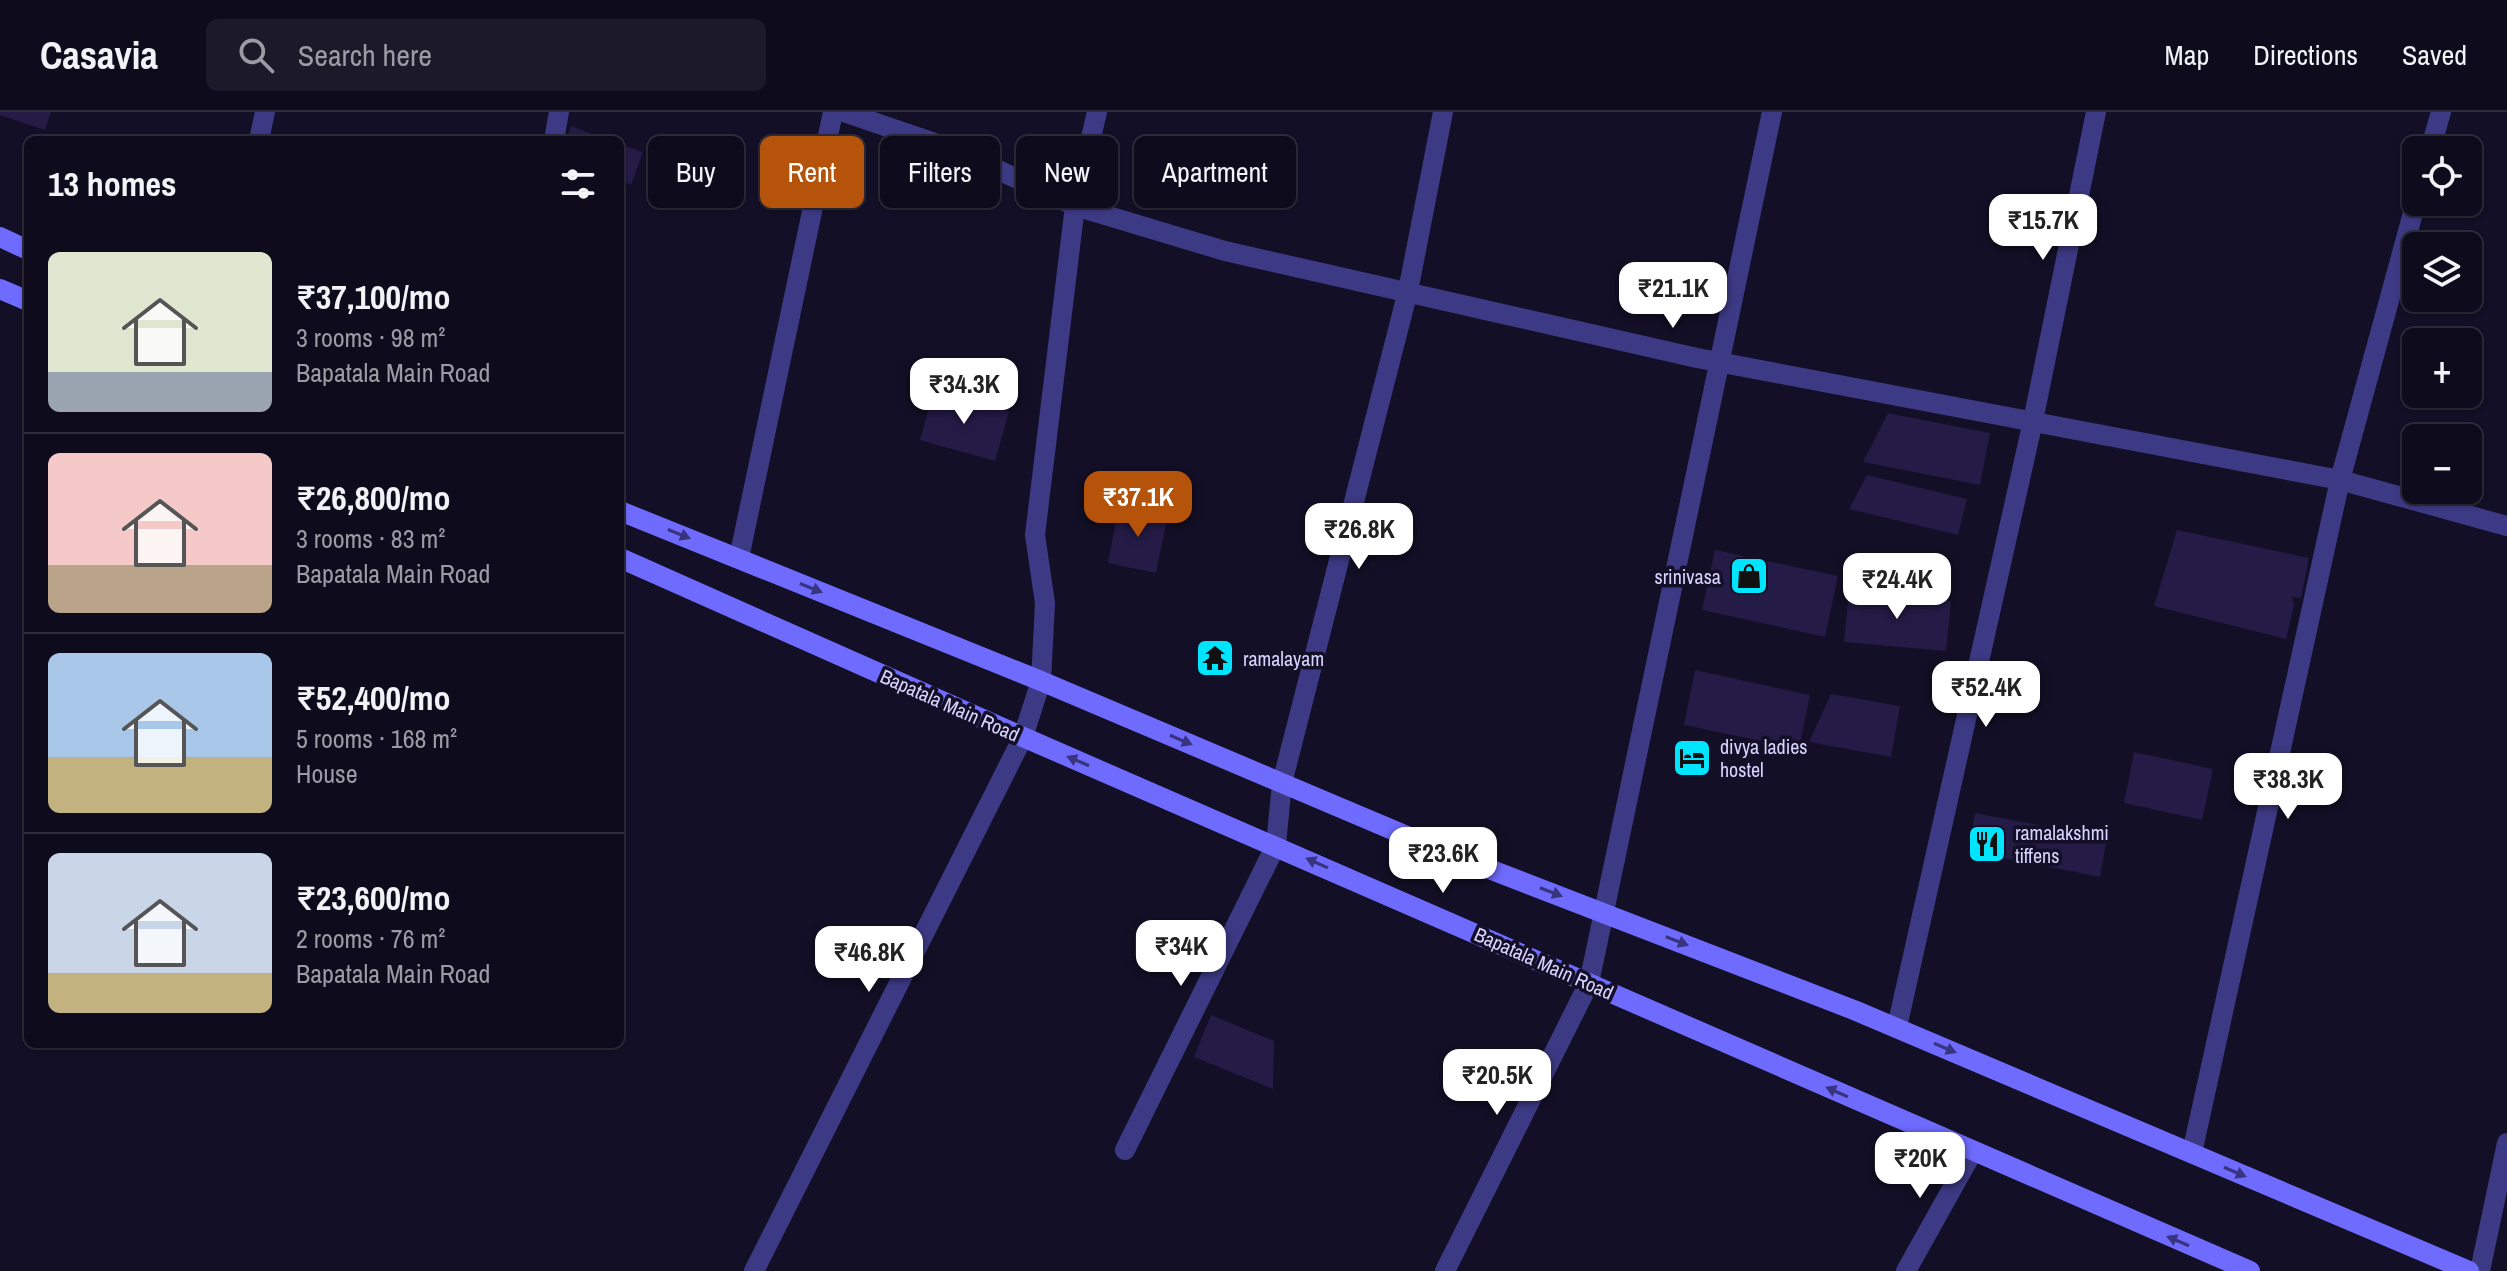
<!DOCTYPE html>
<meta charset="utf-8">
<style>
body{margin:0;font-family:"Archivo Narrow",sans-serif;background:#1c1929;color:#f1f3f6;height:100vh;display:flex;flex-direction:column;font-size:30px;white-space:nowrap}
*{box-sizing:border-box;margin:0}
p{font-size:26px;color:#9b9ba3}
.icon{flex:none;width:44px;height:44px;fill:none;stroke:currentColor;stroke-width:2;stroke-linecap:round;stroke-linejoin:round}
.map{position:relative;flex:1;overflow:hidden}
.drawer{position:absolute;left:24px;top:24px;width:600px;height:912px;display:flex;flex-direction:column;background:#0e0b1c;border-radius:12px;box-shadow:0 2px 6px #0004,0 0 0 2px #2e2b3b}
.drawer>*{flex:none}
.banner{position:absolute;left:648px;top:24px;width:760px;height:72px;display:flex;gap:16px}
.fabs{position:absolute;left:2402px;top:24px;display:grid;gap:16px}
.fabs a{display:grid;place-items:center;width:80px;height:80px;border-radius:12px;background:#0e0b1c;box-shadow:0 2px 6px #0004,0 0 0 2px #2e2b3b;font-size:40px}
.price{position:absolute;translate:-50% -68px;padding:0 18px;border-radius:16px;background:#fff;color:#222;font-size:26px;line-height:52px;filter:drop-shadow(0 2px 4px #0008)}
.price::after{content:'';position:absolute;left:50%;top:48px;width:24px;height:18px;margin-left:-12px;background:inherit;clip-path:polygon(0 0,100% 0,50% 100%)}
.price.selected{background:#b45309;color:#fff}
ul{padding:0;list-style:none}
li{display:flex;align-items:center;gap:24px;height:200px;padding:0 24px}
li+li{border-top:2px solid #2e2b3b}
li span{display:grid;place-items:center;flex:none;width:224px;height:160px;border-radius:12px;color:#555}
li>.icon{margin-inline-start:auto}
span .icon{width:96px;height:96px;fill:#fffc;stroke-width:1}
li b{font-size:34px}
h2{display:flex;justify-content:space-between;align-items:center;height:96px;padding:0 24px;font-size:34px}
.tag{padding:0 28px;border-radius:12px;background:#0e0b1c;box-shadow:0 2px 6px #0004,0 0 0 2px #2e2b3b;font-size:28px;line-height:72px}
.tag.selected{background:#b45309;color:#fff}
header{display:flex;align-items:center;gap:48px;box-sizing:border-box;height:112px;padding:0 40px;background:#0e0b1c;border-bottom:2px solid #2e2b3b}
header strong{font-size:38px}
nav{display:flex;gap:44px;margin-inline-start:auto;font-size:28px}
.search{width:560px;height:72px;background:#1c1929;display:flex;align-items:center;gap:20px;box-sizing:border-box;padding:0 28px;border-radius:12px;color:#9b9ba3;font-size:30px}
.map>svg:first-child{display:block}
.building{fill:#241b47}
.lines{fill:none;stroke-linecap:round;stroke-linejoin:round}
.minor{stroke:#3d3a85;stroke-width:20}
.secondary{stroke:#6f6bff;stroke-width:20}
.oneway{fill:#38347d}
.labels{text-anchor:middle;dominant-baseline:central;stroke-width:7;stroke-linejoin:round;paint-order:stroke}
.poi-label{font-size:20px;fill:#d9d4ff;stroke:#130f26;text-anchor:start}
.street-label{font-size:20px;fill:#d9d4ff;stroke:#130f26}
</style>
<header>
<strong>Casavia</strong>
<div class="search"><svg class="icon" aria-label="search" viewBox="0 0 24 24"><circle cx="10" cy="10" r="6"/><path d="M15 15l6 6"/></svg>Search here</div>
<nav><a>Map</a><a>Directions</a><a>Saved</a></nav>
</header>
<div class="map">
<svg width="2507" height="1159" viewBox="0 0 2507 1159">
<rect width="100%" height="100%" fill="#130f26"/>
<!-- building -->
<path class="building" d="M 0,0 L 51,0 L 45,18 L 0,3 Z
M 571,14 L 608,28 L 566,28 Z
M 620,32 L 643,40 L 631,73 L 620,68 Z
M 934,278 L 1009,300 L 995,349 L 920,328 Z
M 1888,301 L 1990,321 L 1980,373 L 1863,350 Z
M 1867,363 L 1967,387 L 1958,423 L 1849,397 Z
M 1119,392 L 1168,403 L 1156,461 L 1108,451 Z
M 2177,418 L 2309,446 L 2301,486 L 2292,485 L 2294,493 L 2286,527 L 2154,494 Z
M 1715,438 L 1838,464 L 1825,525 L 1702,498 Z
M 1849,479 L 1951,489 L 1946,539 L 1844,530 Z
M 1695,558 L 1810,583 L 1799,637 L 1684,613 Z
M 1831,582 L 1900,594 L 1891,645 L 1809,630 Z
M 2134,640 L 2213,657 L 2202,708 L 2124,691 Z
M 1975,701 L 2107,726 L 2100,765 L 1968,739 Z
M 1211,903 L 1274,929 L 1273,977 L 1194,945 Z"/>
<g class="lines">
<!-- minor -->
<path class="minor" d="M 844,0 L 958,39 L 1075,94 L 1225,139 L 1697,246 L 2340,368 L 2507,414
M 259,28 L 265,0
M 554,28 L 559,0
M 2430,38 L 2441,0
M 739,446 L 833,0
M 1897,915 L 2033,309 L 2096,0
M 1125,1038 L 1276,733 L 1282,671 L 1408,179 L 1443,0
M 2192,1041 L 2340,368 L 2416,90
M 754,1159 L 1023,625 L 1041,569 L 1045,491 L 1035,423 L 1075,94 L 1097,0
M 1445,1159 L 1589,871 L 1772,0
M 1906,1159 L 1973,1039
M 2480,1159 L 2507,1031"/>
<!-- secondary -->
<path class="secondary" d="M 0,125 L 28,138
M 0,177 L 28,189
M 620,399 L 1041,569 L 1440,738 L 1854,898 L 2469,1159
M 620,446 L 1023,625 L 2250,1159"/>
</g>
<!-- one-way arrows -->
<defs><path id="oneway-solid" d="M-6-.8H1V-3.2L6.5 0L1 3.2V.8H-6Z" transform="scale(2)"/></defs>
<g class="oneway">
<use href="#oneway-solid" transform="translate(679 422) rotate(22)"/>
<use href="#oneway-solid" transform="translate(811 476) rotate(22)"/>
<use href="#oneway-solid" transform="translate(1181 628) rotate(23)"/>
<use href="#oneway-solid" transform="translate(1078 649) rotate(-157)"/>
<use href="#oneway-solid" transform="translate(1317 751) rotate(-156)"/>
<use href="#oneway-solid" transform="translate(1551 780) rotate(21)"/>
<use href="#oneway-solid" transform="translate(1677 829) rotate(21)"/>
<use href="#oneway-solid" transform="translate(1945 936) rotate(23)"/>
<use href="#oneway-solid" transform="translate(1837 980) rotate(-156)"/>
<use href="#oneway-solid" transform="translate(2235 1060) rotate(23)"/>
<use href="#oneway-solid" transform="translate(2178 1129) rotate(-157)"/>
</g>
<!-- icons -->
<defs>
<symbol id="shop-square" viewBox="-11 -11 22 22"><rect x="-9" y="-9" width="18" height="18" rx="4" fill="#00e5ff" stroke="#130f26"/><path d="M-5-2.5h2.3a2.7 3.5 0 0 1 5.4 0H5L5.5 6h-11ZM-1.5-2.5h3a1.5 2.3 0 0 0-3 0Z" fill="#111"/></symbol>
<symbol id="temple-square" viewBox="-11 -11 22 22"><rect x="-9" y="-9" width="18" height="18" rx="4" fill="#00e5ff" stroke="#130f26"/><path d="M0-6L5-2H3V0L6.5 2.5H4V6H1.5V3h-3V6H-4V2.5H-6.5L-3 0V-2H-5Z" fill="#111"/></symbol>
<symbol id="hotel-square" viewBox="-11 -11 22 22"><rect x="-9" y="-9" width="18" height="18" rx="4" fill="#00e5ff" stroke="#130f26"/><path d="M-6-4.5h1.5V1H6V5H4.5V3h-9V5H-6ZM-4 0a1.8 1.8 0 1 1 3.6 0ZM.5 0V-2.5h3Q6-2.5 6 0Z" fill="#111"/></symbol>
<symbol id="restaurant-square" viewBox="-11 -11 22 22"><rect x="-9" y="-9" width="18" height="18" rx="4" fill="#00e5ff" stroke="#130f26"/><path d="M-5-6h1v4h1v-4h1v4h1v-4h1v5L-1.5 .5V6h-2V.5L-5-1ZM5-6V6H3V1.5H1.5Q1.5-4 5-6Z" fill="#111"/></symbol>
</defs>
<g fill-rule="evenodd">
<use href="#shop-square" x="1727" y="442" width="44" height="44"/>
<use href="#temple-square" x="1193" y="524" width="44" height="44"/>
<use href="#hotel-square" x="1670" y="624" width="44" height="44"/>
<use href="#restaurant-square" x="1965" y="710" width="44" height="44"/>
</g>
<g class="labels">
<!-- poi labels -->
<g class="poi-label">
<text x="1721" y="464" text-anchor="end">srinivasa</text>
<text x="1243" y="546">ramalayam</text>
<text x="1720" y="634">divya ladies<tspan x="1720" dy="23">hostel</tspan></text>
<text x="2015" y="720">ramalakshmi<tspan x="2015" dy="23">tiffens</tspan></text>
</g>
<!-- street labels -->
<g class="street-label">
<text transform="translate(950 593) rotate(24)">Bapatala Main Road</text>
<text transform="translate(1544 851) rotate(24)">Bapatala Main Road</text>
</g>
</g>
</svg>
<div class="fabs">
<a><svg class="icon" aria-label="locate" viewBox="0 0 24 24"><circle cx="12" cy="12" r="6"/><path d="M12 2v4M12 18v4M2 12h4M18 12h4"/></svg></a>
<a><svg class="icon" aria-label="layers" viewBox="0 0 24 24"><path d="M12 4l9 5-9 5-9-5zM3 14l9 5 9-5"/></svg></a>
<a>+</a>
<a>−</a>
</div>
<b class="price" style="left:2043px;top:150px">₹15.7K</b>
<b class="price" style="left:1673px;top:218px">₹21.1K</b>
<b class="price" style="left:964px;top:314px">₹34.3K</b>
<b class="price selected" style="left:1138px;top:427px">₹37.1K</b>
<b class="price" style="left:1359px;top:459px">₹26.8K</b>
<b class="price" style="left:1897px;top:509px">₹24.4K</b>
<b class="price" style="left:1986px;top:617px">₹52.4K</b>
<b class="price" style="left:2288px;top:709px">₹38.3K</b>
<b class="price" style="left:1443px;top:783px">₹23.6K</b>
<b class="price" style="left:1181px;top:876px">₹34K</b>
<b class="price" style="left:869px;top:882px">₹46.8K</b>
<b class="price" style="left:1497px;top:1005px">₹20.5K</b>
<b class="price" style="left:1920px;top:1088px">₹20K</b>
<div class="banner">
<a class="tag">Buy</a>
<a class="tag selected">Rent</a>
<a class="tag">Filters</a>
<a class="tag">New</a>
<a class="tag">Apartment</a>
</div>
<section class="drawer">
<h2>13 homes<svg class="icon" aria-label="filters" viewBox="0 0 24 24"><path d="M4 7h16M4 17h16"/><circle cx="9" cy="7" r="2"/><circle cx="15" cy="17" r="2"/></svg></h2>
<ul>
<li><span style="background:linear-gradient(#dfe7d0 75%,#9aa5b1 0)"><svg class="icon" aria-label="home" viewBox="0 0 24 24"><path d="M3 11l9-7 9 7M6 9v11h12V9"/></svg></span><div><b>₹37,100/mo</b><p>3 rooms · 98 m²</p><p>Bapatala Main Road</p></div></li>
<li><span style="background:linear-gradient(#f6c9c9 70%,#b9a48a 0)"><svg class="icon" aria-label="home" viewBox="0 0 24 24"><path d="M3 11l9-7 9 7M6 9v11h12V9"/></svg></span><div><b>₹26,800/mo</b><p>3 rooms · 83 m²</p><p>Bapatala Main Road</p></div></li>
<li><span style="background:linear-gradient(#a9c7e8 65%,#c2b280 0)"><svg class="icon" aria-label="home" viewBox="0 0 24 24"><path d="M3 11l9-7 9 7M6 9v11h12V9"/></svg></span><div><b>₹52,400/mo</b><p>5 rooms · 168 m²</p><p>House</p></div></li>
<li><span style="background:linear-gradient(#c9d6e8 75%,#c2b280 0)"><svg class="icon" aria-label="home" viewBox="0 0 24 24"><path d="M3 11l9-7 9 7M6 9v11h12V9"/></svg></span><div><b>₹23,600/mo</b><p>2 rooms · 76 m²</p><p>Bapatala Main Road</p></div></li>
</ul>
</section>
</div>
